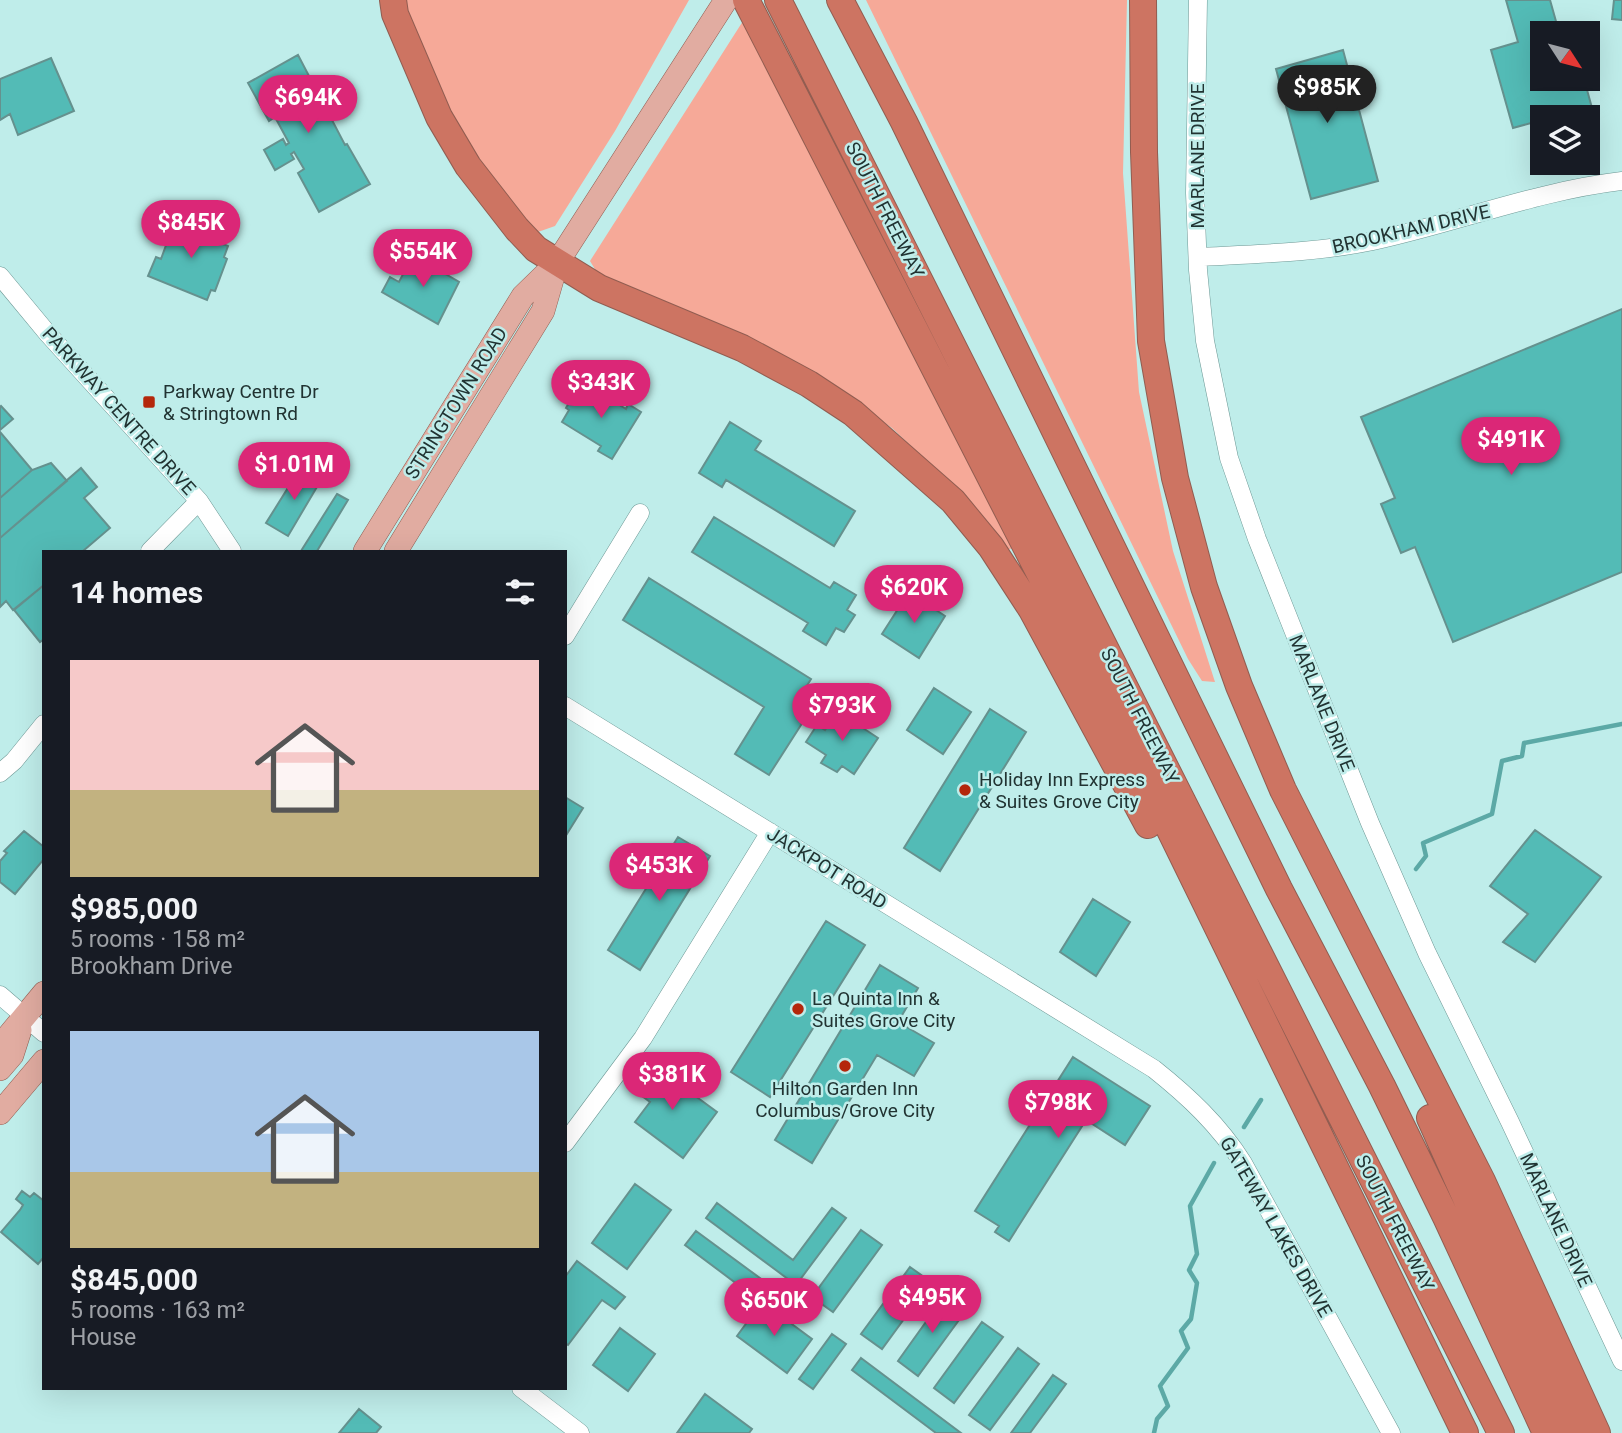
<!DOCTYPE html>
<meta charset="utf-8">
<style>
body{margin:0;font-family:Roboto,sans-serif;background:#20242c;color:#f1f3f6;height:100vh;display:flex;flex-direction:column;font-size:26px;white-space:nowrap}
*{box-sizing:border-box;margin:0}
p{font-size:23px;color:#9ea1a6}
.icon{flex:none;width:38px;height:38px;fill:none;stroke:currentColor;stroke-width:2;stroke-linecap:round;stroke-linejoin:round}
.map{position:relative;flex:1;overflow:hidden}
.sheet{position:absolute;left:42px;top:550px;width:525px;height:840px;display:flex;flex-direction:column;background:#171b24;border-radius:0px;box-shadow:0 7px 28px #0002}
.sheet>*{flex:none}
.needle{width:46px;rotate:126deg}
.controls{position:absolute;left:1530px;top:21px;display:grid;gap:14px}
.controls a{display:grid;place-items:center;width:70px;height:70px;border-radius:0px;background:#171b24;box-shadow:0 7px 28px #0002;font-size:35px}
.price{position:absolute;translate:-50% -60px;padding:0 16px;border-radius:24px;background:#db2777;color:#fff;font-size:23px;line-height:46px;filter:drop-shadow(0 2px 4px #0008)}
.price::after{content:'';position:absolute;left:50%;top:42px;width:21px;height:16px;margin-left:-10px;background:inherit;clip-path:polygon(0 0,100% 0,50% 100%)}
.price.selected{background:#222;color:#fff}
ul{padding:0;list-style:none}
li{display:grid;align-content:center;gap:14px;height:371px;padding:0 28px}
li span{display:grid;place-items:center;height:217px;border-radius:0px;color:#555}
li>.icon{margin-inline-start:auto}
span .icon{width:126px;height:126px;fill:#fffc;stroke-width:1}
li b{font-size:30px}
h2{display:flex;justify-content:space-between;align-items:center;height:84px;padding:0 28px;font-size:30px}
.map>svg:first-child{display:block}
.green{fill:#f6a998}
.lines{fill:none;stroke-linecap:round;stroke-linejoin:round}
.stream{stroke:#5ca9a6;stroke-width:4.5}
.building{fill:#53bbb6;stroke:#65918e;stroke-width:2}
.minor-casing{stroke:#6d9895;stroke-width:19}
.major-casing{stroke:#915d51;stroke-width:24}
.highway-casing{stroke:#915d51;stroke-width:28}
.minor{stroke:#fff;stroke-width:18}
.major{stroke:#e1aca1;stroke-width:23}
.highway{stroke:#cd7462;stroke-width:26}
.poi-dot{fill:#b4270b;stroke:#bfedea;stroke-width:2.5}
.labels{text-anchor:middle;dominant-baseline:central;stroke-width:5;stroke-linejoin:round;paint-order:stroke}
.street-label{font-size:19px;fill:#213332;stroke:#bfedea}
.poi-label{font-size:19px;fill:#213332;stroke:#bfedea;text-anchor:start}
</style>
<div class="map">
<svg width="1622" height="1433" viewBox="0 0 1622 1433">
<rect width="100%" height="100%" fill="#bfedea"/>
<!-- green -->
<path class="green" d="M 405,0 L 689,0 L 615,131 L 555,226 L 538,232 L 471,158 L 430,81 Z
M 866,0 L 1127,0 L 1123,173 L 1139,392 L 1173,551 L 1215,682 L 1202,681 L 1188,659 Z
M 743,21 L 1012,548 L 1006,551 L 958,491 L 892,428 L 842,393 L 611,282 L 596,271 L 590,261 Z"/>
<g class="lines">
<!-- stream -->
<path class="stream" d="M 1416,869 L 1426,856 L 1423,843 L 1492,814 L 1502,761 L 1522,756 L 1524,743 L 1622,724
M 1244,1127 L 1261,1100
M 1154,1433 L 1157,1419 L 1168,1406 L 1160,1386 L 1188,1348 L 1181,1331 L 1191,1319 L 1197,1283 L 1189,1270 L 1197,1254 L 1190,1206 L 1214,1163"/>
</g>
<!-- building -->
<path class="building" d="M 1506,0 L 1550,0 L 1559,32 L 1570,29 L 1571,33 L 1542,33 L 1542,79 L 1584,79 L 1592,108 L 1570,114 L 1571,117 L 1542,117 L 1542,142 L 1537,143 L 1531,123 L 1513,128 L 1491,50 L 1518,42 Z
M 1614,0 L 1622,0 L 1622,20 L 1612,19 Z
M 1343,50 L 1378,181 L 1311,199 L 1276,69 Z
M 298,55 L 345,145 L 347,144 L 370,184 L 319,212 L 298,173 L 304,169 L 294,152 L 291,154 L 294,159 L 275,170 L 264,150 L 283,139 L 286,145 L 289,143 L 275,117 L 269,121 L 248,83 Z
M 51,58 L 74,111 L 18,135 L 10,114 L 0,120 L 0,79 Z
M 176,218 L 210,231 L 208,238 L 228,246 L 224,257 L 227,259 L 215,291 L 211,290 L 207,300 L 148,276 L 156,257 L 161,259 Z
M 413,255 L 459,282 L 438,324 L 382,292 L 390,277 L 399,282 Z
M 1622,309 L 1622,572 L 1453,642 L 1415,547 L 1401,553 L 1381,504 L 1395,498 L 1361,417 Z
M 586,384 L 626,409 L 628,404 L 641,412 L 612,459 L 598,451 L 601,446 L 562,422 L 569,410 L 566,408 L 574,394 L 578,396 Z
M 1,406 L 13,419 L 0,430 L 0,407 Z
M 730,422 L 761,441 L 755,450 L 855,511 L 834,546 L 726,480 L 722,487 L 699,473 Z
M 0,432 L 32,470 L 0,498 Z
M 51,463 L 67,481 L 0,538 L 0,498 L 32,470 Z
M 301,467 L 321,480 L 288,536 L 266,523 Z
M 81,468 L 97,487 L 84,498 L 110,528 L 83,551 L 44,551 L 44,585 L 13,610 L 6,601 L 0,607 L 0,538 Z
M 337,494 L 348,500 L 317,551 L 301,551 Z
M 714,517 L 830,588 L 834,582 L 856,595 L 847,610 L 855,615 L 844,632 L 836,628 L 826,645 L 803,631 L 808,623 L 692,552 Z
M 649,578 L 811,679 L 795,705 L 808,714 L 769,775 L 735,754 L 764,707 L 623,620 Z
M 44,585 L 44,639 L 40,642 L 14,610 Z
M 909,592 L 945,616 L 919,658 L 882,634 Z
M 934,688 L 971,712 L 943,754 L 907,730 Z
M 990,709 L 1026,732 L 940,871 L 904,848 Z
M 837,711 L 878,738 L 854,774 L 842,766 L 837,772 L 821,763 L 826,755 L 806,742 L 817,725 L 825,730 Z
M 565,797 L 583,808 L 565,837 Z
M 1535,830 L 1601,877 L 1535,962 L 1503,942 L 1528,914 L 1490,886 Z
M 24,831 L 44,847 L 44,859 L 15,894 L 0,882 L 0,861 L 7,853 L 4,851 Z
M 678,837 L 710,856 L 640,970 L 608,950 Z
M 1093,899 L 1130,922 L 1096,976 L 1060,952 Z
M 826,921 L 865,945 L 770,1097 L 731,1072 Z
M 880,965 L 918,988 L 898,1022 L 934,1043 L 914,1076 L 877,1055 L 812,1163 L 775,1140 Z
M 1073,1057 L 1150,1106 L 1125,1145 L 1086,1120 L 1009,1241 L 995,1232 L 999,1226 L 975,1211 Z
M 653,1065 L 717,1112 L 683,1158 L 635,1122 L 650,1102 L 634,1090 Z
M 635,1184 L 671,1210 L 627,1269 L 592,1243 Z
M 22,1191 L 30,1197 L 34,1193 L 44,1201 L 44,1257 L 38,1264 L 1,1232 L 20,1210 L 23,1205 L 16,1199 Z
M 717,1203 L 793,1260 L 832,1208 L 846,1218 L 796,1285 L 706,1218 Z
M 861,1230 L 882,1245 L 833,1312 L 812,1297 Z
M 696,1231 L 768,1284 L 757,1299 L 685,1245 Z
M 577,1261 L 625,1297 L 615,1309 L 602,1300 L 568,1345 L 565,1343 L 565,1277 Z
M 910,1267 L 931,1282 L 882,1349 L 861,1334 Z
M 946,1294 L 967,1309 L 918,1376 L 898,1361 Z
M 762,1302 L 812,1339 L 787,1373 L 737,1336 Z
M 982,1322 L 1003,1337 L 954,1403 L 934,1388 Z
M 620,1328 L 655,1354 L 628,1391 L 593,1365 Z
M 832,1334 L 846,1344 L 813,1389 L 799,1379 Z
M 1018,1348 L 1039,1364 L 990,1430 L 969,1415 Z
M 861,1358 L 961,1433 L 936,1433 L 852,1370 Z
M 1053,1375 L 1066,1384 L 1030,1433 L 1011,1433 Z
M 705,1394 L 752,1429 L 749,1433 L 677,1433 Z
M 359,1409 L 381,1427 L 376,1433 L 339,1433 Z"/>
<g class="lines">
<defs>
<path id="minor" d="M 1198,0 L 1195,193 L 1198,270 L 1205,341 L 1229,458 L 1257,539 L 1370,823 L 1427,953 L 1510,1122 L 1622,1361
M 1198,257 C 1256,254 1315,253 1373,241 C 1456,223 1537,191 1622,181
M 0,276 L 48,334 L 199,501 L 232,551
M 150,551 L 199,501
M 565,636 L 640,513
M 565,706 L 1154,1069 C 1189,1097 1219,1125 1243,1163 L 1391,1433
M 0,773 L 14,761 L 44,724
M 0,995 L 44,1033
M 565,1143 L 643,1038 L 770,832
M 521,1388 L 580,1433"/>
<path id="major" d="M 365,551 L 523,296 L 557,263 L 726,0
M 396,551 L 543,311 L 556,266
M 0,1046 L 44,993
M 0,1069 L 12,1055 L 20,1030
M 0,1113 L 44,1061"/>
<path id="highway" d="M 393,0 L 395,14 L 439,117 L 468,166 L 517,229 L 536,249 L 599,288 L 742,348 L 809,384 L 853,413 L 953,501 L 991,547 L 1032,610 L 1148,825
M 746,0 L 1148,785 L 1465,1433
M 778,0 L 1501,1433
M 840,0 L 904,122 L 1279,889 L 1382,1086 L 1446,1217 L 1546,1433
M 1143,0 L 1144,152 L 1151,341 L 1175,478 L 1204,587 L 1239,686 L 1283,790 L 1482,1181 L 1597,1433
M 1430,1118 L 1571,1433"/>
</defs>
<!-- minor casing -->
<use href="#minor" class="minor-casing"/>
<!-- major casing -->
<use href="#major" class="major-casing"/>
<!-- highway casing -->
<use href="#highway" class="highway-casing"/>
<!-- minor -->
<use href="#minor" class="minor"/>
<!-- major -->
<use href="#major" class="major"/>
<!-- highway -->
<use href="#highway" class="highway"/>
</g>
<!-- markers -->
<g class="poi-dot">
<rect x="142" y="395" width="14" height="14" rx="3.5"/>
<circle cx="965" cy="790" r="7"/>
<circle cx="798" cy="1009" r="7"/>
<circle cx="845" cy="1066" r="7"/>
</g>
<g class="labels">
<!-- street labels -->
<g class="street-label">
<text transform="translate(1197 156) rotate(-90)">MARLANE DRIVE</text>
<text transform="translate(885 210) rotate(63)">SOUTH FREEWAY</text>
<text transform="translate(1411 229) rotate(-13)">BROOKHAM DRIVE</text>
<text transform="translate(456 403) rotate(-58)">STRINGTOWN ROAD</text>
<text transform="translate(119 411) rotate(48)">PARKWAY CENTRE DRIVE</text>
<text transform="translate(1322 703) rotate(68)">MARLANE DRIVE</text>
<text transform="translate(1140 716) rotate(63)">SOUTH FREEWAY</text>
<text transform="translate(827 868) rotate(32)">JACKPOT ROAD</text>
<text transform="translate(1556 1220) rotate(65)">MARLANE DRIVE</text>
<text transform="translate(1395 1223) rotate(63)">SOUTH FREEWAY</text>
<text transform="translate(1276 1227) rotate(60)">GATEWAY LAKES DRIVE</text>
</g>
<!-- poi labels -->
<g class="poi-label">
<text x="163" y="391">Parkway Centre Dr<tspan x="163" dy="22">&amp; Stringtown Rd</tspan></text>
<text x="979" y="779">Holiday Inn Express<tspan x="979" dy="22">&amp; Suites Grove City</tspan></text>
<text x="812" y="998">La Quinta Inn &amp;<tspan x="812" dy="22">Suites Grove City</tspan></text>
<text x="845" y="1088" text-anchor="middle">Hilton Garden Inn<tspan x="845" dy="22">Columbus/Grove City</tspan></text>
</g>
</g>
</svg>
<div class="controls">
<a><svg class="needle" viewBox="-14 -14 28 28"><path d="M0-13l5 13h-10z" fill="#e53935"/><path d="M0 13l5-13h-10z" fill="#9ea1a6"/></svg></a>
<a><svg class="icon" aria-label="layers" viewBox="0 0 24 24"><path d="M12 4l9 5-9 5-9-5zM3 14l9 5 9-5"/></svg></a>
</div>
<b class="price selected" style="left:1327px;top:125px">$985K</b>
<b class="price" style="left:308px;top:135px">$694K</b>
<b class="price" style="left:191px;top:260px">$845K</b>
<b class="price" style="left:423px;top:289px">$554K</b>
<b class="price" style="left:601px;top:420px">$343K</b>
<b class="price" style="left:1511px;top:477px">$491K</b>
<b class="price" style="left:294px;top:502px">$1.01M</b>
<b class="price" style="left:914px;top:625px">$620K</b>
<b class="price" style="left:842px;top:743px">$793K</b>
<b class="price" style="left:659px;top:903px">$453K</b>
<b class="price" style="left:672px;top:1112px">$381K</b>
<b class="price" style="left:1058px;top:1140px">$798K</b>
<b class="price" style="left:932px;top:1335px">$495K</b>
<b class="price" style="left:774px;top:1338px">$650K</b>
<section class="sheet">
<h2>14 homes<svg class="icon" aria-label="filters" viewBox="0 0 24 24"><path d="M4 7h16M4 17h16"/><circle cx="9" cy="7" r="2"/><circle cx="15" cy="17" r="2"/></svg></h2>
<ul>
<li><span style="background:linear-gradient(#f6c9c9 60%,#c2b280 0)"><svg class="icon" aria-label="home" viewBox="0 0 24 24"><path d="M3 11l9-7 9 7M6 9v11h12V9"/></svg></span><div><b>$985,000</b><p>5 rooms · 158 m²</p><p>Brookham Drive</p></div></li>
<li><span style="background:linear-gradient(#a9c7e8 65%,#c2b280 0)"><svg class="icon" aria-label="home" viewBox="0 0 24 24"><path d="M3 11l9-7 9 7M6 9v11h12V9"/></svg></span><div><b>$845,000</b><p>5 rooms · 163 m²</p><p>House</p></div></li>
</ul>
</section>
</div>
